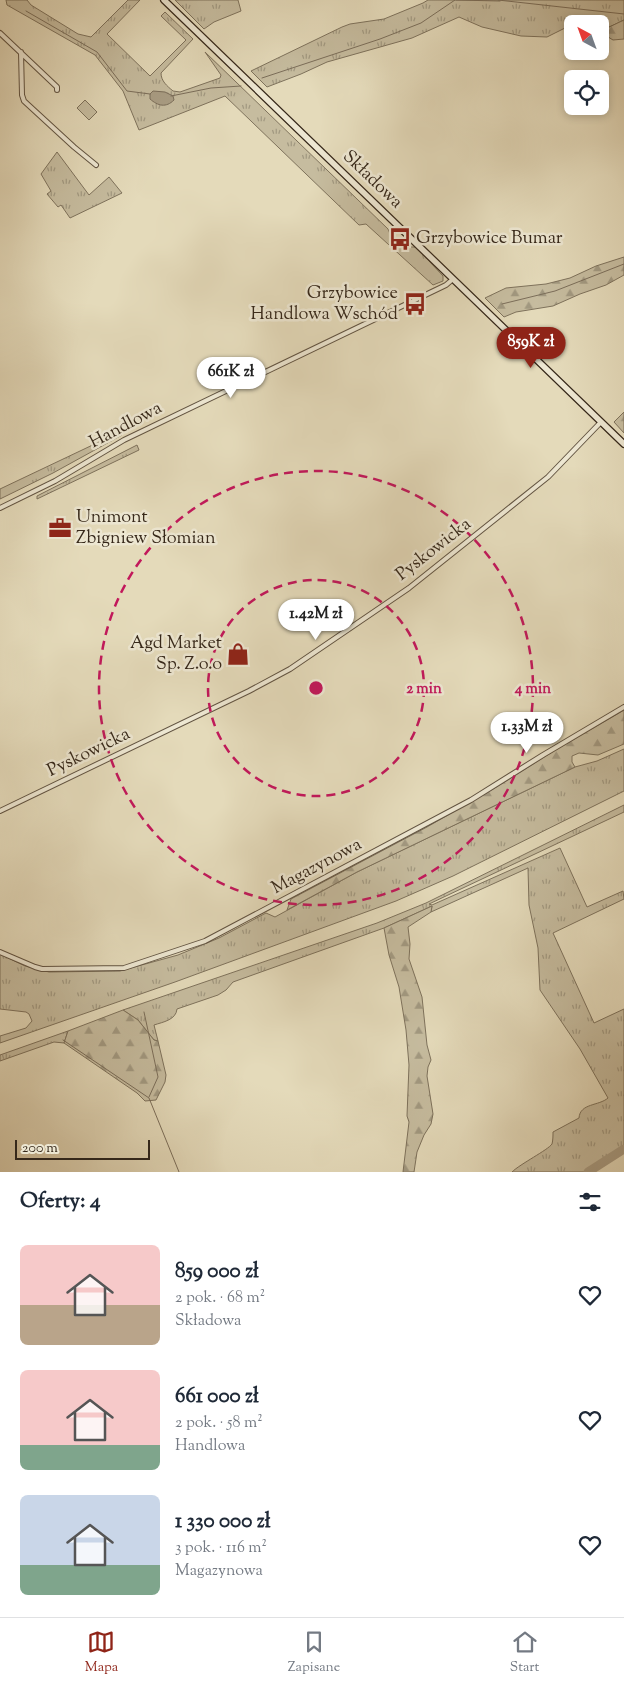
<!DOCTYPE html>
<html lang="pl">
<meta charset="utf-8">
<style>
body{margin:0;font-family:"Sorts Mill Goudy",serif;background:#f2f2f3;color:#1f2937;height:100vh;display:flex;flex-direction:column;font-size:19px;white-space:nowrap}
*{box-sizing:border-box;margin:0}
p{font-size:16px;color:#747a83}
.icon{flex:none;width:28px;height:28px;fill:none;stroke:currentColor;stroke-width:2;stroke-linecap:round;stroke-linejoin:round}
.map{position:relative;height:1172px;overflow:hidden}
.panel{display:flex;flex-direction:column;background:#fff;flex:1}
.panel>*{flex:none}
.needle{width:32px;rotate:319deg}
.controls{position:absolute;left:564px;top:15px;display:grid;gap:10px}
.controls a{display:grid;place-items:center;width:45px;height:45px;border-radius:8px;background:#fff;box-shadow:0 2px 8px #0003;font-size:25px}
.scale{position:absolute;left:15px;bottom:12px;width:135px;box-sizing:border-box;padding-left:5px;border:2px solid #36281a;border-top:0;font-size:14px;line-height:18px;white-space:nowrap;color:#36281a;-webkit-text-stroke:4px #ede7d2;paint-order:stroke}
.price{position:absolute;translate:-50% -42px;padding:0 11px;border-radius:18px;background:#fff;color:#222;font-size:16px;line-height:32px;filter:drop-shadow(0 1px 2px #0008)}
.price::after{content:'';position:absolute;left:50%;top:30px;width:15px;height:11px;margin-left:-8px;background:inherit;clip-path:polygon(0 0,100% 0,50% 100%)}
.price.current{background:#8f2418;color:#fff}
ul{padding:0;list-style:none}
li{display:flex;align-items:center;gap:15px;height:125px;padding:0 20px}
li span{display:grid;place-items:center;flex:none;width:140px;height:100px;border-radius:8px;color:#555}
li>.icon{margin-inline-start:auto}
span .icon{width:60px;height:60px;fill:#fffc;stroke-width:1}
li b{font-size:21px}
h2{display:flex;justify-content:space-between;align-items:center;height:60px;padding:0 20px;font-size:21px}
.menu{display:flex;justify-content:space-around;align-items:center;height:70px;border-top:1px solid #e0e1e3;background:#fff;font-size:14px;color:#747a83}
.menu a{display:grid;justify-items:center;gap:2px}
.menu .current{color:#8f2418}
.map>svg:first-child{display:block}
.grass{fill:url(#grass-tufts);stroke:#7e725c}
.forest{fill:url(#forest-firs);stroke:#7e725c}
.green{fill:#c6bc9f;stroke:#7e725c}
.water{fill:#a99d84;stroke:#7b6e5a}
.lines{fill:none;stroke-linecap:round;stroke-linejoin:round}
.stream{stroke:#7b6e5a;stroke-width:1}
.river{stroke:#a99d84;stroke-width:9}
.minor-casing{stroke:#625442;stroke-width:6}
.secondary-casing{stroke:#36281a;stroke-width:8}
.minor{stroke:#ede7d2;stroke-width:4}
.secondary{stroke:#ede7d2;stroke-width:5.5}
.ring{fill:none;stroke:#c2185b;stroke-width:2.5;stroke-dasharray:9 6}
.labels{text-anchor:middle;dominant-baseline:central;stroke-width:5;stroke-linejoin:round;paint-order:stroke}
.street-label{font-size:18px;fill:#36281a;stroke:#ede7d2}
.poi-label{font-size:18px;fill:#36281a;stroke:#ede7d2;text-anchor:start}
.centre{fill:#c2185b;stroke:#ede7d2;stroke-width:2.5}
.ring-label{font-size:15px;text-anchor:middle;font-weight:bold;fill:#c2185b;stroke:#ede7d2;stroke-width:5;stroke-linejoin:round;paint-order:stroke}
</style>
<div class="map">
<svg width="624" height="1172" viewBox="0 0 624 1172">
<defs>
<pattern id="grass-tufts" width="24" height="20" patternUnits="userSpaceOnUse" patternTransform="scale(1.25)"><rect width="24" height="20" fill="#c6bc9f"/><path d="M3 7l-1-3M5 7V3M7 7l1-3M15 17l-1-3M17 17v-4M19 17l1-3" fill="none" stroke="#a29981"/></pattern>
<pattern id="forest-firs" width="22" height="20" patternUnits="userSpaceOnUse" patternTransform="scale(1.25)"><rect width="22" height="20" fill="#c6bc9f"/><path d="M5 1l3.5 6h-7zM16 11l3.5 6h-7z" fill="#a29981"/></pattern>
</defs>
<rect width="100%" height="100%" fill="#e4daba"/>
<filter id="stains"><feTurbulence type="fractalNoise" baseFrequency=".004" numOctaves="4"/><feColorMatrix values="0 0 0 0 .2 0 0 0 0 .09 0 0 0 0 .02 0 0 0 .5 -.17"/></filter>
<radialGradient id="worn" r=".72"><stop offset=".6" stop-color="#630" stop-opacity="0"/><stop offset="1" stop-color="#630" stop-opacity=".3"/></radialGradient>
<!-- grass -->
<path class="grass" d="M 6,0 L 27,0 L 31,5 L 78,34 L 91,37 L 128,0 L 140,0 L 107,34 L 150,76 L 186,40 L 161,16 L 165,12 L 193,39 L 161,73 C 161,81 167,86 173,91 L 180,92 L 220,78 L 221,75 L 205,52 L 388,229 L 390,234 L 404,247 L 416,247 L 443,276 L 443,281 L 433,285 L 366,224 L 359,225 L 225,96 L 139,130 L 123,91 L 95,55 L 7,5 Z
M 175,0 L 238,0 L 241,11 L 214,22 L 204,29 Z
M 428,0 L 624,0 L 624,20 L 605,29 L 600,27 L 600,24 L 591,22 L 586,24 L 572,24 L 572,28 L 567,27 L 547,37 L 521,36 L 482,27 L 459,17 L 412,38 L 327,62 L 301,74 L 267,87 L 251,71 L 342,27 L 350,24 L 384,19 L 423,3 Z
M 57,152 L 89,195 L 109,177 L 122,193 L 70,218 L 61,205 L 58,207 L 47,194 L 51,191 L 41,174 Z
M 120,432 L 122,435 L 53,473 L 0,499 L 0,489 Z
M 137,445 L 139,450 L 37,499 L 37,496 Z
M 624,749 L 624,791 L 453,876 L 396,901 L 175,982 L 0,1043 L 0,1036 L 26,1028 L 32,1021 L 29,1014 L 26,1012 L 0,1009 L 0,954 L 25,966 L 49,972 L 120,971 L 178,955 L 219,938 L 266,913 L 275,917 L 357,872 L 575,767 L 597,761 Z
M 624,805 L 624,812 L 429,904 L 432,905 L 560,848 L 587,907 L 623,891 L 624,899 L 553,933 L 594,1023 L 624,1009 L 624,1147 L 587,1172 L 512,1172 C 520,1164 548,1150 552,1144 C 553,1140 553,1136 553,1132 L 579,1118 C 580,1103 599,1106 608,1098 L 580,1049 L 540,990 L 538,948 L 529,905 L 528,868 L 431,912 L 432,906 L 384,928 L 233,982 L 226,990 L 218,995 L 177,1009 C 176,1020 163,1022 154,1025 L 158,1041 L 154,1040 L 138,1020 L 123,1010 L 377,923 L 426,903 Z
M 68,1031 L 64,1043 L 54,1042 L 0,1061 L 0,1055 Z"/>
<!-- forest -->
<path class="forest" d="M 624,20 L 624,39 L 613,40 L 600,32 L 600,27 L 605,29 Z
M 624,257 L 624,275 L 606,285 L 580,294 L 553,306 L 516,312 L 504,317 L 485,298 L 506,288 L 546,284 L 570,278 L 596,266 Z
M 624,412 L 624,433 L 614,422 Z
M 624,710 L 624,744 L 598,755 L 579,753 L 572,756 L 572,762 L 575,767 L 357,872 L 287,910 L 291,899 L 427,827 L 493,789 L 557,749 Z
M 432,906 L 431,912 L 408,927 L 410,944 L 409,959 L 422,997 L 427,1045 L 431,1060 L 428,1067 L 427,1076 L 433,1114 L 431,1124 L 424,1135 L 417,1152 L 414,1172 L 403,1172 L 409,1122 L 407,1116 L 409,1065 L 406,1030 L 399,987 L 389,955 L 384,928 Z
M 123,1010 L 138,1020 L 154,1040 L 158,1041 L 166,1075 L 165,1082 L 156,1100 L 145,1101 L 137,1093 L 64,1043 L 68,1031 Z"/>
<!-- green -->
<path class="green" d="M 85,100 L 97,112 L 89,120 L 77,108 Z"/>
<!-- water -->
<path class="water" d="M 153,91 L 165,92 L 173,96 L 174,100 C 166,108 158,106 150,99 L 150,94 Z"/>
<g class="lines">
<!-- stream -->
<path class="stream" d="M 456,0 L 500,1
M 498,0 L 624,14
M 26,11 L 97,52 L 127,91 L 150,94
M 262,78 L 380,39 L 421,23 L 455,0
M 171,96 L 211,88 L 241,86
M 502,304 L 555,291 L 624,264
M 144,1012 L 158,1077 L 149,1097
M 63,1040 L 149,1098 L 179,1172"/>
<!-- river -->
<path class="river" d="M 588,1172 L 624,1149"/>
<defs>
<path id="minor" d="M 0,33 L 57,87 L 57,90
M 21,52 L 22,95 L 24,101 L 74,147 L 96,165
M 0,508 L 55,481 L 124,440 L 446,285 L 453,279
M 0,811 L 249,691 L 290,669 L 409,588 L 548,477 L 601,422
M 0,952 L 35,967 L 42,969 L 124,968 L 205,941 L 471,800 L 543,755 L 624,707"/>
<path id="secondary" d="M 164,0 L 624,444"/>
</defs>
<!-- minor casing -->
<use href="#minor" class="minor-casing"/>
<!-- secondary casing -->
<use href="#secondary" class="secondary-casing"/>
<!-- minor -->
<use href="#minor" class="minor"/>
<!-- secondary -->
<use href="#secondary" class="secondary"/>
</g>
<!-- distance rings -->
<g class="ring">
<circle cx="316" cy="688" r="108"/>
<circle cx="316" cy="688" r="217"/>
</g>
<!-- icons -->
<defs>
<symbol id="bus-bare" viewBox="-9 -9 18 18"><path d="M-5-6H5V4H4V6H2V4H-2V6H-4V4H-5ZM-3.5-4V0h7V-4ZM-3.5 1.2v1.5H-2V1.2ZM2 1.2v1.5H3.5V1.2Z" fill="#8f2418" stroke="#ede7d2" stroke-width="2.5" paint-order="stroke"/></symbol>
<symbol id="office-bare" viewBox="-9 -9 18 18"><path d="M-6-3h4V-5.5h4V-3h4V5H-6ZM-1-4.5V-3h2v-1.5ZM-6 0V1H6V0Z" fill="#8f2418" stroke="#ede7d2" stroke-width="2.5" paint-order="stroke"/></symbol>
<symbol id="shop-bare" viewBox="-9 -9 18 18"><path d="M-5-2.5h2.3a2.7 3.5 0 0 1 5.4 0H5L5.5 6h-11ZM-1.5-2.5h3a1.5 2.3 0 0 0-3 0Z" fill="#8f2418" stroke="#ede7d2" stroke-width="2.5" paint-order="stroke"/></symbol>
</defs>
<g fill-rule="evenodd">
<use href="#bus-bare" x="384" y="223" width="32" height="32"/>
<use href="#bus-bare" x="399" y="288" width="32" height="32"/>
<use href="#office-bare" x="44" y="512" width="32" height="32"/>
<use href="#shop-bare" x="222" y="638" width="32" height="32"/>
</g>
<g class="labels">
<!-- street labels -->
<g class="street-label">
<text transform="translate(372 180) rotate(44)">Składowa</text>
<text transform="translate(126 426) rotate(-28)">Handlowa</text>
<text transform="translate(434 550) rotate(-38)">Pyskowicka</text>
<text transform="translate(89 753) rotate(-26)">Pyskowicka</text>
<text transform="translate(317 867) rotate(-28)">Magazynowa</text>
</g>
<!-- poi labels -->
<g class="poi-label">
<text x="416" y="239">Grzybowice Bumar</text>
<text x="398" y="294" text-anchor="end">Grzybowice<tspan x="398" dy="21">Handlowa Wschód</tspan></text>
<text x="76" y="518">Unimont<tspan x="76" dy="21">Zbigniew Słomian</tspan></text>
<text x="222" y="644" text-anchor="end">Agd Market<tspan x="222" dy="21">Sp. Z.o.o</tspan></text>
</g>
</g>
<circle cx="316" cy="688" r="8" class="centre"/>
<g class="ring-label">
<text x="424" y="693">2 min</text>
<text x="533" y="693">4 min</text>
</g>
<rect width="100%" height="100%" filter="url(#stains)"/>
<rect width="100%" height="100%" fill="url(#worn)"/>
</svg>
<div class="controls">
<a><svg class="needle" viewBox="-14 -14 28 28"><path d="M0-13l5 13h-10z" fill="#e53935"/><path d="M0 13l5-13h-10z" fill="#747a83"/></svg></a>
<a><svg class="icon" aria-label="locate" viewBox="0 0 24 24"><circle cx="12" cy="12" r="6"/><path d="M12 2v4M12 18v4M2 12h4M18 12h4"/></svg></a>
</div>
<div class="scale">200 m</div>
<b class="price current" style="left:531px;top:369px">859K zł</b>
<b class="price" style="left:231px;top:399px">661K zł</b>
<b class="price" style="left:316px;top:641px">1.42M zł</b>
<b class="price" style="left:527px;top:754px">1.33M zł</b>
</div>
<section class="panel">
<h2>Oferty: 4<svg class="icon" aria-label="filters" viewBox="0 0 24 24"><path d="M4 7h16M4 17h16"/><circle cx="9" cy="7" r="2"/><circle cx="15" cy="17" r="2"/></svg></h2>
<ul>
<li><span style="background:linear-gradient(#f6c9c9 60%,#b9a48a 0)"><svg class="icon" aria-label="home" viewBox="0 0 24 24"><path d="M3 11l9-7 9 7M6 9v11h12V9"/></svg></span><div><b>859 000 zł</b><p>2 pok. · 68 m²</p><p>Składowa</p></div><svg class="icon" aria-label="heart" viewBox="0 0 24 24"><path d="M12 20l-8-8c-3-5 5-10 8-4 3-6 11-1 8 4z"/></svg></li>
<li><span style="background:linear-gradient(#f6c9c9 75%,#7fa58c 0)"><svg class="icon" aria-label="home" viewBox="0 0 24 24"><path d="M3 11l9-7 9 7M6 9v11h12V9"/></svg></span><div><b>661 000 zł</b><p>2 pok. · 58 m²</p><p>Handlowa</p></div><svg class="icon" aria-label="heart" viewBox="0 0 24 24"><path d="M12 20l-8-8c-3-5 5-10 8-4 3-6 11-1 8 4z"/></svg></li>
<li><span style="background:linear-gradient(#c9d6e8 70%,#7fa58c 0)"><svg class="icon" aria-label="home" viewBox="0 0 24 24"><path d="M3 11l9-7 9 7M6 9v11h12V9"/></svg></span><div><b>1 330 000 zł</b><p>3 pok. · 116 m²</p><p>Magazynowa</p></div><svg class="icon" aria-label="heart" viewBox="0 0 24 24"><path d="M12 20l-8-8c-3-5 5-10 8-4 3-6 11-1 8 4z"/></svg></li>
</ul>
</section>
<nav class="menu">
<a class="current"><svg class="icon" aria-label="map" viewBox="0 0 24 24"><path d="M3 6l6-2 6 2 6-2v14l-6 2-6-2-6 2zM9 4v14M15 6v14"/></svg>Mapa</a>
<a><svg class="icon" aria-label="saved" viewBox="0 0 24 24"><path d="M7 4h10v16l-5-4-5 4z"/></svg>Zapisane</a>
<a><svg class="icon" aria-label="home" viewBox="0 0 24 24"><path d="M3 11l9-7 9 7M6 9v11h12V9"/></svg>Start</a>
</nav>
